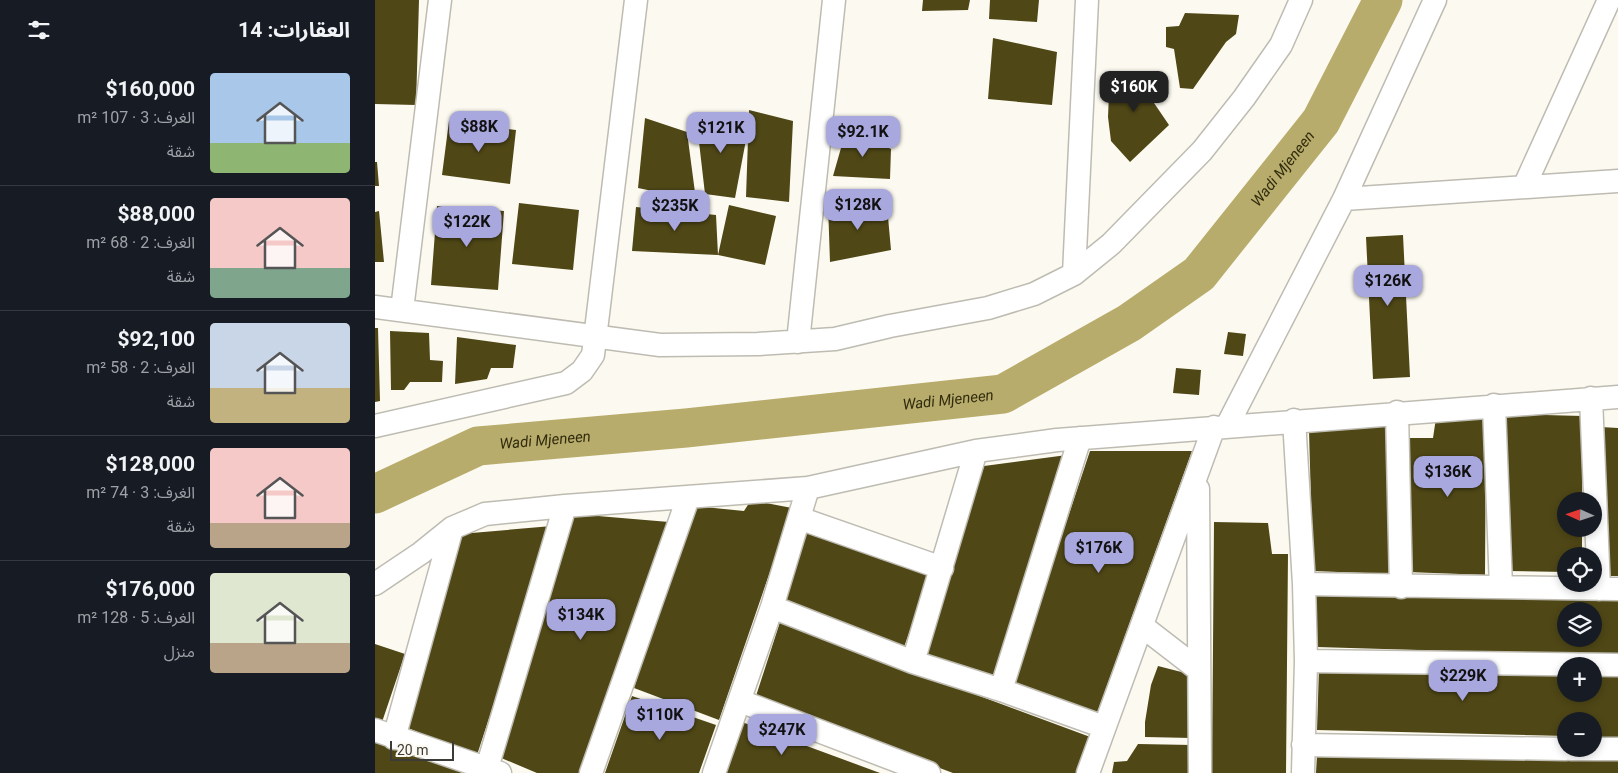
<!DOCTYPE html>
<html lang="ar">
<meta charset="utf-8">
<style>
body{margin:0;font-family:Roboto,"Noto Sans Arabic",sans-serif;background:#242831;color:#f1f3f6;direction:rtl;height:100vh;display:flex;flex-direction:column;font-size:19px;white-space:nowrap}
*{box-sizing:border-box;margin:0}
p{font-size:16px;color:#9ea1a6}
.icon{flex:none;width:28px;height:28px;fill:none;stroke:currentColor;stroke-width:2;stroke-linecap:round;stroke-linejoin:round}
.map{position:relative;flex:1;overflow:hidden;direction:ltr}
.panel{display:flex;flex-direction:column;background:#171b24;width:375px}
.panel>*{flex:none}
.needle{width:32px;rotate:273deg}
.controls{position:absolute;left:1182px;top:492px;display:grid;gap:10px}
.controls a{display:grid;place-items:center;width:45px;height:45px;border-radius:50%;background:#171b24;box-shadow:0 2px 8px #0003;font-size:25px}
.scale{position:absolute;left:15px;bottom:12px;width:64px;box-sizing:border-box;padding-left:5px;border:2px solid #3c3b37;border-top:0;font-size:14px;line-height:18px;white-space:nowrap;color:#3c3b37;-webkit-text-stroke:4px #fcfaf0;paint-order:stroke}
.price{position:absolute;translate:-50% -42px;padding:0 11px;border-radius:10px;background:#a8a7de;color:#111;font-size:16px;line-height:32px;filter:drop-shadow(0 1px 2px #0008)}
.price::after{content:'';position:absolute;left:50%;top:30px;width:15px;height:11px;margin-left:-8px;background:inherit;clip-path:polygon(0 0,100% 0,50% 100%)}
.price.selected{background:#222;color:#fff}
ul{padding:0;list-style:none}
li{display:flex;align-items:center;gap:15px;height:125px;padding:0 25px}
li+li{border-top:1px solid #363941}
li span{display:grid;place-items:center;flex:none;width:140px;height:100px;border-radius:5px;color:#555}
li>.icon{margin-inline-start:auto}
span .icon{width:60px;height:60px;fill:#fffc;stroke-width:1}
li b{font-size:21px}
h2{display:flex;justify-content:space-between;align-items:center;height:60px;padding:0 25px;font-size:21px}
main{display:flex;flex:1;min-height:0}
.map>svg:first-child{display:block}
.lines{fill:none;stroke-linecap:round;stroke-linejoin:round}
.river{stroke:#b8ac6c;stroke-width:39}
.building{fill:#4f4716;fill-rule:evenodd}
.minor-casing{stroke:#bebcb2;stroke-width:25}
.minor{stroke:#fff;stroke-width:22}
.labels{text-anchor:middle;dominant-baseline:central;stroke-width:5;stroke-linejoin:round;paint-order:stroke}
.water-label{font-size:15px;font-style:italic;fill:#302b0d;stroke:#fcfaf0}
</style>
<main>
<div class="map">
<svg width="1243" height="773" viewBox="0 0 1243 773">
<rect width="100%" height="100%" fill="#fcfaf0"/>
<g class="lines">
<!-- river -->
<path class="river" id="s1" d="M 0,494 L 103,446 L 311,428 L 628,394 L 754,323 L 824,274 L 946,121 L 1008,0"/>
</g>
<!-- building -->
<path class="building" d="M 0,0 L 44,0 L 41,105 L 0,104 Z
M 548,0 L 595,0 L 593,10 L 547,11 Z
M 615,0 L 664,0 L 662,22 L 614,19 Z
M 810,13 L 864,15 L 861,34 L 851,42 L 818,89 L 805,88 L 799,49 L 791,47 L 791,27 L 804,26 Z
M 618,38 L 682,52 L 677,105 L 613,99 Z
M 735,71 L 782,77 L 784,95 L 779,103 L 794,125 L 755,162 L 736,141 L 733,117 Z
M 374,110 L 418,121 L 414,202 L 371,197 Z
M 321,116 L 374,124 L 360,198 L 330,194 Z
M 270,118 L 312,132 L 321,200 L 263,188 Z
M 74,121 L 141,130 L 135,184 L 67,175 Z
M 472,127 L 516,149 L 515,179 L 458,176 Z
M 0,162 L 2,162 L 4,186 L 0,186 Z
M 144,203 L 204,210 L 198,270 L 137,264 Z
M 453,204 L 512,206 L 516,250 L 455,262 Z
M 354,205 L 401,216 L 390,265 L 343,255 Z
M 62,206 L 129,211 L 123,290 L 56,285 Z
M 261,207 L 341,215 L 343,255 L 257,251 Z
M 4,211 L 9,262 L 0,262 L 0,212 Z
M 1028,235 L 1035,377 L 998,379 L 991,237 Z
M 0,328 L 3,328 L 5,401 L 0,402 Z
M 15,331 L 54,333 L 55,360 L 68,361 L 67,382 L 35,382 L 29,390 L 16,390 Z
M 853,332 L 871,334 L 868,356 L 849,354 Z
M 82,337 L 141,345 L 138,368 L 116,368 L 112,379 L 80,384 Z
M 801,368 L 826,370 L 824,395 L 798,393 Z
M 1129,414 L 1208,416 L 1207,501 L 1191,501 L 1191,529 L 1207,529 L 1207,556 L 1191,556 L 1191,572 L 1133,571 Z
M 1111,416 L 1110,575 L 1033,572 L 1032,438 L 1058,438 L 1061,418 Z
M 1013,425 L 1015,574 L 938,571 L 934,431 Z
M 1226,427 L 1243,428 L 1243,576 L 1231,576 Z
M 715,451 L 817,451 L 721,716 L 637,685 Z
M 692,455 L 619,678 L 549,654 L 609,466 Z
M 376,500 L 417,508 L 344,720 L 259,688 L 319,506 L 369,511 Z
M 199,514 L 294,522 L 205,773 L 162,773 L 124,757 Z
M 839,522 L 893,523 L 897,554 L 913,554 L 911,773 L 837,773 Z
M 177,526 L 102,755 L 30,727 L 85,534 Z
M 429,527 L 556,574 L 529,647 L 408,599 Z
M 940,594 L 1243,596 L 1243,656 L 942,647 ZM 1191,611 L 1219,611 L 1219,639 L 1191,639 Z
M 405,622 L 718,738 L 703,773 L 578,773 L 380,699 Z
M 0,644 L 30,654 L 7,722 L 0,719 Z
M 783,666 L 818,675 L 817,738 L 770,737 L 770,722 L 776,685 Z
M 944,668 L 1191,672 L 1191,694 L 1219,694 L 1219,673 L 1243,673 L 1243,738 L 1219,737 L 1219,721 L 1191,721 L 1191,736 L 942,730 Z
M 257,696 L 341,725 L 324,773 L 230,773 Z
M 367,722 L 505,773 L 348,773 Z
M 0,736 L 93,773 L 0,773 Z
M 763,744 L 817,745 L 816,773 L 737,773 L 739,762 L 752,761 Z
M 942,755 L 1243,758 L 1243,773 L 941,773 Z"/>
<g class="lines">
<defs>
<path id="minor" d="M 1149,187 L 1234,0
M 969,199 L 1243,181
M 699,274 L 712,0
M 0,307 L 285,345 L 383,344 L 460,339 L 515,326 L 613,308 L 659,294 L 699,274 L 736,244 L 827,151 L 869,98 L 906,45 L 926,0
M 27,310 L 65,0
M 423,342 L 459,0
M 1216,398 L 1224,589
M 1119,405 L 1126,587
M 1022,412 L 1026,587
M 919,420 L 929,584 L 931,661 L 928,773
M 0,426 L 191,383 L 207,371 L 218,355 L 261,0
M 852,426 L 969,199 L 1060,0
M 823,489 L 825,773
M 424,518 L 567,568
M 0,584 L 46,553 L 77,528 L 110,514 L 190,506 L 433,488 L 601,451 L 682,440 L 1243,397
M 929,584 L 1243,589
M 397,607 L 538,662 L 626,690 L 729,727
M 767,626 L 824,670
M 931,661 L 1243,665
M 538,662 L 601,451
M 626,690 L 705,438
M 365,701 L 554,773
M 0,730 L 125,773
M 19,738 L 77,528
M 928,745 L 1191,749
M 1196,749 L 1243,749
M 112,768 L 190,506
M 216,773 L 313,498
M 339,773 L 397,607 L 433,488
M 713,773 L 839,427"/>
</defs>
<!-- minor casing -->
<use href="#minor" class="minor-casing"/>
<!-- minor -->
<use href="#minor" class="minor"/>
</g>
<g class="labels">
<!-- water labels -->
<g class="water-label">
<text stroke="none"><textPath href="#s1" startOffset="1006">Wadi Mjeneen</textPath></text>
<text stroke="none"><textPath href="#s1" startOffset="586">Wadi Mjeneen</textPath></text>
<text stroke="none"><textPath href="#s1" startOffset="181">Wadi Mjeneen</textPath></text>
</g>
</g>
</svg>
<div class="controls">
<a><svg class="needle" viewBox="-14 -14 28 28"><path d="M0-13l5 13h-10z" fill="#e53935"/><path d="M0 13l5-13h-10z" fill="#9ea1a6"/></svg></a>
<a><svg class="icon" aria-label="locate" viewBox="0 0 24 24"><circle cx="12" cy="12" r="6"/><path d="M12 2v4M12 18v4M2 12h4M18 12h4"/></svg></a>
<a><svg class="icon" aria-label="layers" viewBox="0 0 24 24"><path d="M12 4l9 5-9 5-9-5zM3 14l9 5 9-5"/></svg></a>
<a>+</a>
<a>−</a>
</div>
<div class="scale">20 m</div>
<b class="price selected" style="left:759px;top:113px">$160K</b>
<b class="price" style="left:104px;top:153px">$88K</b>
<b class="price" style="left:346px;top:154px">$121K</b>
<b class="price" style="left:488px;top:158px">$92.1K</b>
<b class="price" style="left:483px;top:231px">$128K</b>
<b class="price" style="left:300px;top:232px">$235K</b>
<b class="price" style="left:92px;top:248px">$122K</b>
<b class="price" style="left:1013px;top:307px">$126K</b>
<b class="price" style="left:1073px;top:498px">$136K</b>
<b class="price" style="left:724px;top:574px">$176K</b>
<b class="price" style="left:206px;top:641px">$134K</b>
<b class="price" style="left:1088px;top:702px">$229K</b>
<b class="price" style="left:285px;top:741px">$110K</b>
<b class="price" style="left:407px;top:756px">$247K</b>
</div>
<section class="panel">
<h2>العقارات: 14<svg class="icon" aria-label="filters" viewBox="0 0 24 24"><path d="M4 7h16M4 17h16"/><circle cx="9" cy="7" r="2"/><circle cx="15" cy="17" r="2"/></svg></h2>
<ul>
<li><span style="background:linear-gradient(#a9c7e8 70%,#8fb573 0)"><svg class="icon" aria-label="home" viewBox="0 0 24 24"><path d="M3 11l9-7 9 7M6 9v11h12V9"/></svg></span><div><b>$160,000</b><p>الغرف: 3 · 107 m²</p><p>شقة</p></div></li>
<li><span style="background:linear-gradient(#f6c9c9 70%,#7fa58c 0)"><svg class="icon" aria-label="home" viewBox="0 0 24 24"><path d="M3 11l9-7 9 7M6 9v11h12V9"/></svg></span><div><b>$88,000</b><p>الغرف: 2 · 68 m²</p><p>شقة</p></div></li>
<li><span style="background:linear-gradient(#c9d6e8 65%,#c2b280 0)"><svg class="icon" aria-label="home" viewBox="0 0 24 24"><path d="M3 11l9-7 9 7M6 9v11h12V9"/></svg></span><div><b>$92,100</b><p>الغرف: 2 · 58 m²</p><p>شقة</p></div></li>
<li><span style="background:linear-gradient(#f6c9c9 75%,#b9a48a 0)"><svg class="icon" aria-label="home" viewBox="0 0 24 24"><path d="M3 11l9-7 9 7M6 9v11h12V9"/></svg></span><div><b>$128,000</b><p>الغرف: 3 · 74 m²</p><p>شقة</p></div></li>
<li><span style="background:linear-gradient(#dfe7d0 70%,#b9a48a 0)"><svg class="icon" aria-label="home" viewBox="0 0 24 24"><path d="M3 11l9-7 9 7M6 9v11h12V9"/></svg></span><div><b>$176,000</b><p>الغرف: 5 · 128 m²</p><p>منزل</p></div></li>
</ul>
</section>
</main>
